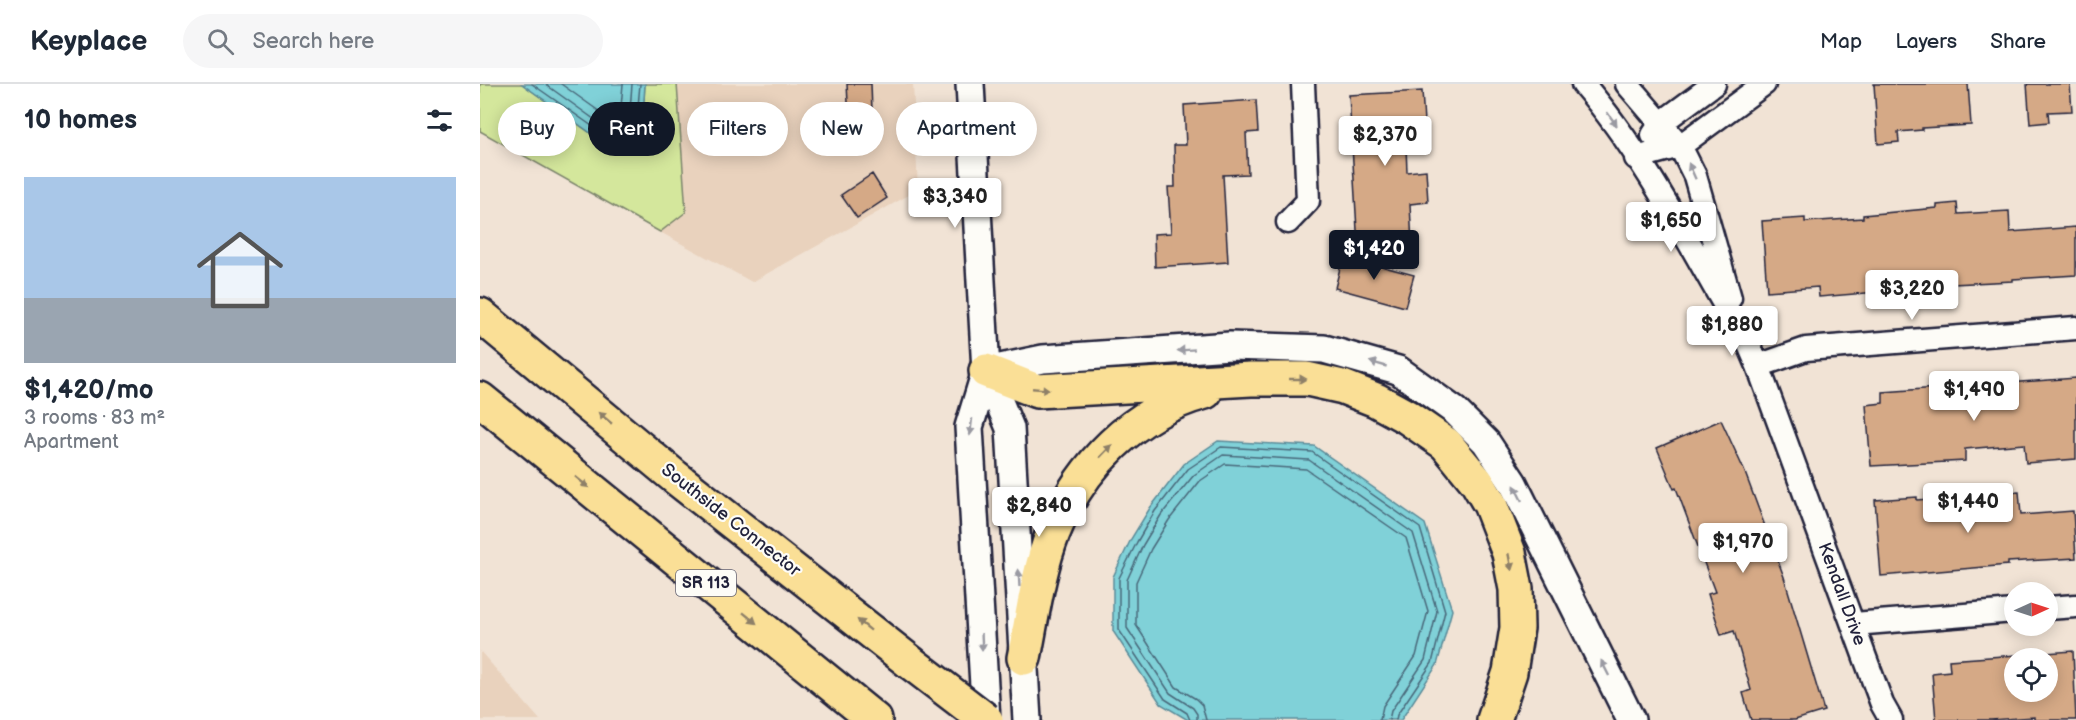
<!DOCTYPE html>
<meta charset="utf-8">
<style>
body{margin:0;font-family:"Balsamiq Sans",sans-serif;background:#f6f6f7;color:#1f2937;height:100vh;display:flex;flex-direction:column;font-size:22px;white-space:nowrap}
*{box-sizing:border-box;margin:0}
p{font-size:20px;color:#747a83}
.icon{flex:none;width:33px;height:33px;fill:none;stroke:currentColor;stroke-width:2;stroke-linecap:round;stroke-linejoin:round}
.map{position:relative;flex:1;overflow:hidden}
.panel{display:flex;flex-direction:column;background:#fff;width:480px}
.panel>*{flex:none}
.hud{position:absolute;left:18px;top:18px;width:570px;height:54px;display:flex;gap:12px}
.needle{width:39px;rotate:87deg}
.tools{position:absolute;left:1524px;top:498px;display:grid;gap:12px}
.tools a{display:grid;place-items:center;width:54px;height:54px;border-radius:50%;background:#fff;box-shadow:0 3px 15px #0003;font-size:30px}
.price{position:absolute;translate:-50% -51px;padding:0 14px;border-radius:6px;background:#fff;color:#222;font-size:20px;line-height:39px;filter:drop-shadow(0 2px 3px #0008)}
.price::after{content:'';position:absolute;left:50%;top:36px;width:18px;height:14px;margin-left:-9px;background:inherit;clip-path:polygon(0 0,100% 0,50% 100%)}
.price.current{background:#111827;color:#fff}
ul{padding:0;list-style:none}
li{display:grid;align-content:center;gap:12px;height:318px;padding:0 24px}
li span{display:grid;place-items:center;height:186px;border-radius:0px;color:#555}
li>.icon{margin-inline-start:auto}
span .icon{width:108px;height:108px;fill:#fffc;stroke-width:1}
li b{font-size:26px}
h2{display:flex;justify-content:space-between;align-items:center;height:72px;padding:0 24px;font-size:26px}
.pill{padding:0 21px;border-radius:27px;background:#fff;box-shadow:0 3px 15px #0003;font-size:21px;line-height:54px}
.pill.current{background:#111827;color:#fff}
header{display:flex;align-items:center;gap:36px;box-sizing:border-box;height:84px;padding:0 30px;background:#fff;border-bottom:2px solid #e0e1e3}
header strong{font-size:28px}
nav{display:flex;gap:33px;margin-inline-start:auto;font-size:21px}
.search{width:420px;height:54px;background:#f6f6f7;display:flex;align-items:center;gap:15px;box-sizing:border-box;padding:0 21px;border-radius:33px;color:#747a83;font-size:22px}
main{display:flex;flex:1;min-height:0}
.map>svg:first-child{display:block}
.built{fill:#e9d2bd}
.green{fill:#d4e79c;stroke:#7b846c;stroke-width:1.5}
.water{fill:#80d1d8;stroke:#5a8b99;stroke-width:1.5}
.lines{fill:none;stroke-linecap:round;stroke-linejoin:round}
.shore{stroke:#48687a;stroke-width:1.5}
.building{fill:#d5a986;stroke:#22223b;stroke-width:1.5;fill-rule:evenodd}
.minor-casing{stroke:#22223b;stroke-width:27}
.tertiary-casing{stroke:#22223b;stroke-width:32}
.motorway-casing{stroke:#22223b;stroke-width:38}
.minor{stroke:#fdfcf7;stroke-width:22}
.tertiary{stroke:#fdfcf7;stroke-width:27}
.motorway{stroke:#fadf96;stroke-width:33}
.motorway-bridge-casing{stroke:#22223b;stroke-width:38;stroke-linecap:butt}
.motorway-bridge{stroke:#fadf96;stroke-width:33}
.oneway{fill:#9a9aa2}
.oneway2{fill:#8e8068}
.labels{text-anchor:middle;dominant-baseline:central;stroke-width:4.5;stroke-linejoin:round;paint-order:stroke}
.shield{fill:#fdfcf7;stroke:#646373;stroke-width:1.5}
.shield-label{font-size:16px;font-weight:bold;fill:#22223b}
.street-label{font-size:18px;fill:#22223b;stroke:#fdfcf7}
</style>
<header>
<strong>Keyplace</strong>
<div class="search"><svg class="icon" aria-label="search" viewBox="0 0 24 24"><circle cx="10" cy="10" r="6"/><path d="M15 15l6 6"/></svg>Search here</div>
<nav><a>Map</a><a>Layers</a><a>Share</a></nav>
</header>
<main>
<section class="panel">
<h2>10 homes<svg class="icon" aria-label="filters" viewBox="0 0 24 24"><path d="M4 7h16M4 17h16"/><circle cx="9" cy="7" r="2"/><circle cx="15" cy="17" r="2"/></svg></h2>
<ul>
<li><span style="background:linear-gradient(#a9c7e8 65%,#9aa5b1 0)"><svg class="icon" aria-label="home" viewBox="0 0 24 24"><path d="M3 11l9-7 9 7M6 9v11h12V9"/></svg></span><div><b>$1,420/mo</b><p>3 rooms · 83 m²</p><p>Apartment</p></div></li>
</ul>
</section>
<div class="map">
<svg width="1596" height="636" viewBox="0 0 1596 636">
<rect width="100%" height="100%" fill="#f1e3d5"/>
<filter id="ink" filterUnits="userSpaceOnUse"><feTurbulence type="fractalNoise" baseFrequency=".0167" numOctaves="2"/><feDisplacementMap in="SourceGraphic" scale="12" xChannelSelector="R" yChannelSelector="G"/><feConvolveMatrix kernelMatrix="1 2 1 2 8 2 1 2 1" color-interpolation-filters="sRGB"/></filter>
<g filter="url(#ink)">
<!-- built -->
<path class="built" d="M 197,0 L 433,0 L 438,106 L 272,198 L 180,148 L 206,128 Z
M 0,567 L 60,636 L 0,636 Z"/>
<!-- green -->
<path class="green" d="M 0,0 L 42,0 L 119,55 L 140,63 L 162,49 L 165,0 L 197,0 L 206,128 L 180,148 L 0,47 Z"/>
<!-- water -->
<path class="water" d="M 42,0 L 165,0 L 162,49 L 140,63 L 119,55 Z
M 738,357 L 834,362 L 945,440 L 972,526 L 957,581 L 921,636 L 708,636 L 681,620 L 633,547 L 633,493 L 651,455 L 670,424 L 704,380 Z"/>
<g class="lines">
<!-- shore -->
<path class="shore" d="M 52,0 L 122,49 L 139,56 L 156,45 L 160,0
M 65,0 L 125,43 L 138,48 L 149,40 L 152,0
M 81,0 L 130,35 L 137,38 L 140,35 L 143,0
M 710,636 L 707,629 L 685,615 L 639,546 L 639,494 L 657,458 L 675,427 L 708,385 L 741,363 L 832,368 L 940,444 L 965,527 L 952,579 L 917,631 L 916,636
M 717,636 L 717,630 L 713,624 L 690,609 L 647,544 L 647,496 L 663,461 L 681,431 L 714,391 L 743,371 L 829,376 L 933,449 L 957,527 L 945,576 L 911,627 L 909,636
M 726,636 L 722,621 L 716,615 L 696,603 L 656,541 L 656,498 L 671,465 L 689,436 L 720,397 L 745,380 L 826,385 L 926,454 L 948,527 L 936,572 L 903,622 L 900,636"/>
</g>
<!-- building -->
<path class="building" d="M 367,0 L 391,0 L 393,55 L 370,56 Z
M 1394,0 L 1488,0 L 1491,41 L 1442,44 L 1442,46 L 1418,48 L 1419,58 L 1398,60 Z
M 1547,0 L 1590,0 L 1592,27 L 1568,28 L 1569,38 L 1550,40 Z
M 942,7 L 944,38 L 925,39 L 927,88 L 946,86 L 948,118 L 930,120 L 932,161 L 878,163 L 869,11 Z
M 776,16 L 778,48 L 766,49 L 768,90 L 743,91 L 748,178 L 675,183 L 674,150 L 691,149 L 688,103 L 695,103 L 694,61 L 706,61 L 704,21 Z
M 392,90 L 407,114 L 377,134 L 361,111 Z
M 1477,119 L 1478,130 L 1529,127 L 1530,148 L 1596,143 L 1596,191 L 1533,195 L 1533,197 L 1432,202 L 1433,205 L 1339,213 L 1338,203 L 1287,207 L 1282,137 L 1325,134 L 1325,138 L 1383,134 L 1383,131 L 1457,124 L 1457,121 Z
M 863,172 L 934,191 L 925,223 L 855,204 Z
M 1596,294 L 1596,375 L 1546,379 L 1544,360 L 1485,365 L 1485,377 L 1391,382 L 1386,321 L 1403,319 L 1403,308 Z
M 1241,336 L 1264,386 L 1304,493 L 1344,627 L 1315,636 L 1271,636 L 1263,609 L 1271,606 L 1254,547 L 1241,551 L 1228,510 L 1235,508 L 1196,404 L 1194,405 L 1177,364 Z
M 1539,408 L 1541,431 L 1593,427 L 1596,474 L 1528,478 L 1528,481 L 1401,492 L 1395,416 L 1437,413 L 1437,416 Z
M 1593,567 L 1596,636 L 1554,636 L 1554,633 L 1511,636 L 1456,636 L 1452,589 L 1470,587 L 1469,576 ZM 1534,574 L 1568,574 L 1568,608 L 1534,608 Z"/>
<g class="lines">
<defs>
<path id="minor" d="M 1103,0 C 1165,72 1210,162 1258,244 L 1266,254 L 1278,282 L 1402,620 L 1411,636
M 1147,0 L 1200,62 L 1215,92 L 1250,214
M 1173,51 L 1181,39 L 1234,0
M 1156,74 L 1200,62 L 1284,0
M 808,138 L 828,117 L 823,0
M 1278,282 L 1326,265 L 1596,244
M 1568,524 L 1596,522
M 1374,540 L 1534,527"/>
<path id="tertiary" d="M 490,0 L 506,287 L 530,344 L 547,636
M 506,287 L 563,275 L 750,262 L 844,265 L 918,286 L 975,327 L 1006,358 L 1033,399 L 1151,636
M 506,287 L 489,343 L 506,636"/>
<path id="motorway" d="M 0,231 L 195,393 L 430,578
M 506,287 L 557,307 L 771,295 L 827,295 L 863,303 L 896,316 L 927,333 L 966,360 L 997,398 L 1010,420 L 1029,469 L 1036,505 L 1037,544 L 1030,588 L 1014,636
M 0,315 L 395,636
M 544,574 C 552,534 558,487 573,449 C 600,382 654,327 725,308"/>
</defs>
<!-- minor casing -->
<use href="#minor" class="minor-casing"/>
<!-- tertiary casing -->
<use href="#tertiary" class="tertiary-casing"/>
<!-- motorway casing -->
<use href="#motorway" class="motorway-casing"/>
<!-- minor -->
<use href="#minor" class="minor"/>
<!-- tertiary -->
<use href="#tertiary" class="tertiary"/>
<!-- motorway -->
<use href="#motorway" class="motorway"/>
<defs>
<path id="motorway-bridge" d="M 430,578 L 506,636"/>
</defs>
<!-- motorway-bridge casing -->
<use href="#motorway-bridge" class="motorway-bridge-casing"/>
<!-- motorway-bridge -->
<use href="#motorway-bridge" class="motorway-bridge"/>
</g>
<!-- one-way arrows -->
<defs><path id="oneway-solid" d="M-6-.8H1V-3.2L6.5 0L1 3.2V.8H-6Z" transform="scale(1.5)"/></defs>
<g class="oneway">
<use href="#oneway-solid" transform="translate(1132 35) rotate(54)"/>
<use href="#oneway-solid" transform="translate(1212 87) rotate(-114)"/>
<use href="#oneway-solid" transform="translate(706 266) rotate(176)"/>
<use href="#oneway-solid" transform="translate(898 280) rotate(-164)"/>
<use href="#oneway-solid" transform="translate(491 343) rotate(97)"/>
<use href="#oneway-solid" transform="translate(1038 409) rotate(-116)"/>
<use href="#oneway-solid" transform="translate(539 494) rotate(-93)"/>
<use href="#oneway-solid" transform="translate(502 558) rotate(87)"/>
<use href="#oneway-solid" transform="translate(1125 584) rotate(-117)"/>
</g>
<g class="oneway2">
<use href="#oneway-solid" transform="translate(818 295)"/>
<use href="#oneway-solid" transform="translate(561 305) rotate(5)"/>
<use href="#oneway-solid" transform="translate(125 334) rotate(-140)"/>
<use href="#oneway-solid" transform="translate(626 367) rotate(-46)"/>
<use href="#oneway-solid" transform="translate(102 398) rotate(39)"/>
<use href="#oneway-solid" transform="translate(1030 478) rotate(79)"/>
<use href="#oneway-solid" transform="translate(270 534) rotate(39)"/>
<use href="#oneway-solid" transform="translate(384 541) rotate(-141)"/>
</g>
</g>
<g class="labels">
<!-- shield labels -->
<rect class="shield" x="196" y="486" width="60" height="26" rx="4.5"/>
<g class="shield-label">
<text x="226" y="499">SR 113</text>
</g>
<!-- street labels -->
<g class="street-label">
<text transform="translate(251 436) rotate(38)">Southside Connector</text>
<text transform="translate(1362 510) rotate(70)">Kendall Drive</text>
</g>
</g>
</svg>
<div class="tools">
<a><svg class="needle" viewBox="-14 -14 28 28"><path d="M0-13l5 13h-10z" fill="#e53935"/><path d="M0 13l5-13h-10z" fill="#747a83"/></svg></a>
<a><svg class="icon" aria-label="locate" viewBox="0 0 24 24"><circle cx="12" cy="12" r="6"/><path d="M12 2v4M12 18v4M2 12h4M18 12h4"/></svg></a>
</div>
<b class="price" style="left:905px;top:83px">$2,370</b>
<b class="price" style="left:475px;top:145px">$3,340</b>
<b class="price" style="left:1191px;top:169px">$1,650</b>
<b class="price current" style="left:894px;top:197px">$1,420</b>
<b class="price" style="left:1432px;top:237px">$3,220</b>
<b class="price" style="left:1252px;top:273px">$1,880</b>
<b class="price" style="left:1494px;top:338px">$1,490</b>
<b class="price" style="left:1488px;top:450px">$1,440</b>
<b class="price" style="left:559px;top:454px">$2,840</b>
<b class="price" style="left:1263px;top:490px">$1,970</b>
<div class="hud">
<a class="pill">Buy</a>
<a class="pill current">Rent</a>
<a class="pill">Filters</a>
<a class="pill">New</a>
<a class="pill">Apartment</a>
</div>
</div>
</main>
